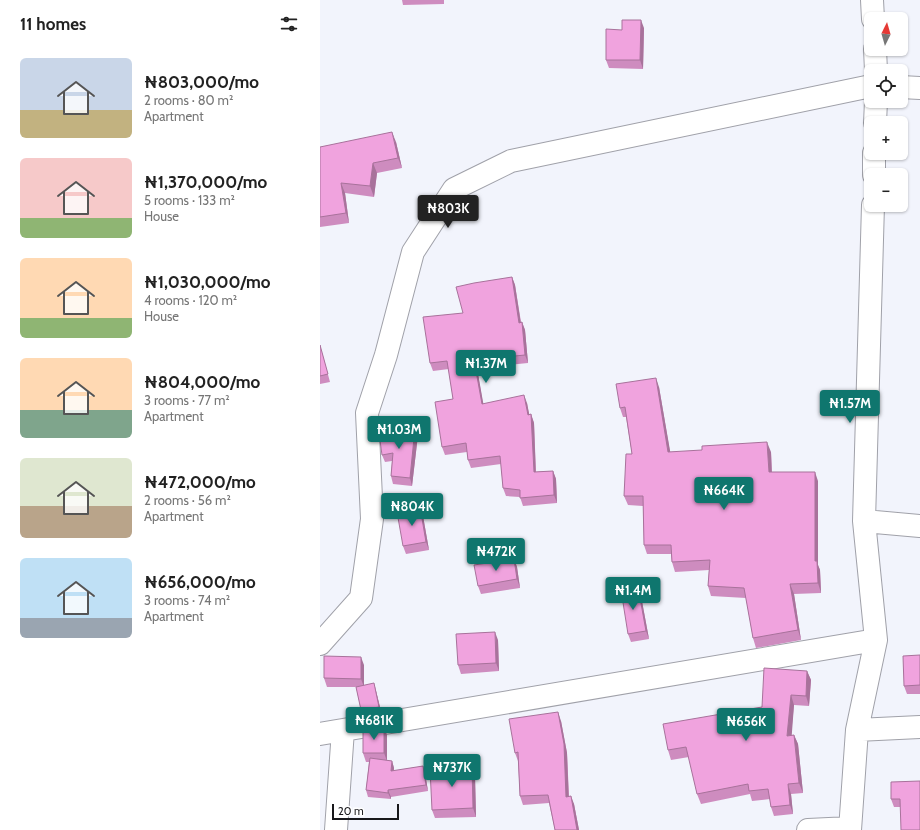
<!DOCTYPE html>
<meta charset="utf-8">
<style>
body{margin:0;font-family:Cabin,sans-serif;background:#f2f2f2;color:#222;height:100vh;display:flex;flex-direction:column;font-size:15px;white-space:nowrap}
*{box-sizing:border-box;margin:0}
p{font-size:13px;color:#767676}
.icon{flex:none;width:22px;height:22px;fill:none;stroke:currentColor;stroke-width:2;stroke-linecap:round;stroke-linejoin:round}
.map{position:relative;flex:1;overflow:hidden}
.sheet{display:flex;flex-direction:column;background:#fff;width:320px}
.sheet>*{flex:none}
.needle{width:26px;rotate:5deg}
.controls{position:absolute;left:544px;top:12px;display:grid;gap:8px}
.controls a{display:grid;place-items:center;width:44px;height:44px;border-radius:6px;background:#fff;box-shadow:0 1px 3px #0004;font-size:20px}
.scale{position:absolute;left:12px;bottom:10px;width:67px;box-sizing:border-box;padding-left:4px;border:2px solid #18181b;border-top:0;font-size:11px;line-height:14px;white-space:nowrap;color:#18181b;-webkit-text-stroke:3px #fff;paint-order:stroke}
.price{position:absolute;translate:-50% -34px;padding:0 9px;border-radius:4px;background:#0f766e;color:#fff;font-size:13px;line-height:26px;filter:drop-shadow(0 1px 2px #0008)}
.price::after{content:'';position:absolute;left:50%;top:24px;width:12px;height:9px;margin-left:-6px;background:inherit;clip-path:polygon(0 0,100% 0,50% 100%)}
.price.active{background:#222;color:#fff}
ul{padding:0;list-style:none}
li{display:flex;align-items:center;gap:12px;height:100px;padding:0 20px}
li span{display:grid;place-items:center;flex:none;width:112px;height:80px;border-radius:6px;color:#555}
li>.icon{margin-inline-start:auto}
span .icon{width:48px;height:48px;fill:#fffc;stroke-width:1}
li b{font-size:17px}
h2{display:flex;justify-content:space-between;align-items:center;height:48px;padding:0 20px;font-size:17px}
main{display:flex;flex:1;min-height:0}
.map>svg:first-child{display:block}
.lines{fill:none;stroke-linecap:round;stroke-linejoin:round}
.minor-casing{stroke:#a0a1a9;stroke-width:24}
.minor{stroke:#fff;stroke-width:22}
.wall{fill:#ce8cbf}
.shaded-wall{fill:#a8729b}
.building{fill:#f0a3de;stroke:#a8729b}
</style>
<main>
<section class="sheet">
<h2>11 homes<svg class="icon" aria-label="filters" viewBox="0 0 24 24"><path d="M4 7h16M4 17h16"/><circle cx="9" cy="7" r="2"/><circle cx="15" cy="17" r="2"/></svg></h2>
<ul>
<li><span style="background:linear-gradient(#c9d6e8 65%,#c2b280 0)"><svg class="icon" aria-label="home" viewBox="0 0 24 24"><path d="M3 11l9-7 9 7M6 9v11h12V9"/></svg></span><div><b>₦803,000/mo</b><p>2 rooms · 80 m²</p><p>Apartment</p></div></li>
<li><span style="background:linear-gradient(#f6c9c9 75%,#8fb573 0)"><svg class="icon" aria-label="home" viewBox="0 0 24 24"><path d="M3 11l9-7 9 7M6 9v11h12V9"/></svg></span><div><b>₦1,370,000/mo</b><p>5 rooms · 133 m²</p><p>House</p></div></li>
<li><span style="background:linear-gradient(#ffd9b3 75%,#8fb573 0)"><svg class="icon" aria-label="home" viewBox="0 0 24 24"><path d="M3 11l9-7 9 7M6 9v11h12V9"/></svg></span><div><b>₦1,030,000/mo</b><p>4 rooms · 120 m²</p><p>House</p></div></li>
<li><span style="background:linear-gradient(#ffd9b3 65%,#7fa58c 0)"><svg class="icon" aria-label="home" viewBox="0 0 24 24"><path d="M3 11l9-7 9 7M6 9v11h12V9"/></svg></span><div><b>₦804,000/mo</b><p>3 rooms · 77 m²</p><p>Apartment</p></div></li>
<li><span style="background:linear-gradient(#dfe7d0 60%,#b9a48a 0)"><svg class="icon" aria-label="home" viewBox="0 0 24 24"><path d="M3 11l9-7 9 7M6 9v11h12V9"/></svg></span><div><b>₦472,000/mo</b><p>2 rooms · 56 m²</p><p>Apartment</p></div></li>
<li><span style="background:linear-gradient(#bfe0f5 75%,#9aa5b1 0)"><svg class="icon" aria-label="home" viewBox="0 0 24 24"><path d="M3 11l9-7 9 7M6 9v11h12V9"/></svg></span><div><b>₦656,000/mo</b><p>3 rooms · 74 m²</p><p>Apartment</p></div></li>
</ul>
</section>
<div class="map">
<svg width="600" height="830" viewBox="0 0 600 830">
<rect width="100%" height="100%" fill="#f2f4fc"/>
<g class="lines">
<defs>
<path id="minor" d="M 552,0 L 553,19
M 555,49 L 556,71
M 581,87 L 600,88
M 555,123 L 556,101
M 554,175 L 554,153
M 544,521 L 600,526
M 0,644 L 41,598 L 52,519 L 47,413 L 66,355 L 93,252 L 134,189 L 191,161 L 551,86
M 537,730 L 600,727
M 0,734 L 556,640
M 16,830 L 23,730
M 488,830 L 530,828
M 530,830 L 537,730 L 556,640 L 544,521 L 553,205"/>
</defs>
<!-- minor casing -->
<use href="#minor" class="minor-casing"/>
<!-- minor -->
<use href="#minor" class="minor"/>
</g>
<!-- wall -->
<path class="wall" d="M 82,0 L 124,0 L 124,4 L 83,5 Z
M 324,28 L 323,69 L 289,68 L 286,60 L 302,30 Z
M 76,142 L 82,168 L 57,173 L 54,197 L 25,193 L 29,223 L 0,227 L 0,147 Z
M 192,277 L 195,285 L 201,322 L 202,322 L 205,330 L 208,363 L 157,368 L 163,404 L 207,403 L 209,415 L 211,414 L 214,423 L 216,472 L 233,471 L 236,479 L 237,503 L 203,506 L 200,497 L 186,496 L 183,488 L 181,464 L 151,468 L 148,460 L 147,452 L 125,455 L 122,447 L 133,399 L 129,369 L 113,371 L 110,363 Z
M 0,345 L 10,382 L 0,384 Z
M 339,387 L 350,452 L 451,452 L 452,472 L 498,481 L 498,565 L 500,570 L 501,593 L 474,594 L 481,640 L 436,648 L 433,638 L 426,598 L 391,596 L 388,586 L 389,570 L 355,572 L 352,562 L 351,554 L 327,554 L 324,545 L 323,506 L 308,505 L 304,496 L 312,454 L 306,417 L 303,417 L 300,408 Z
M 95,428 L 98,435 L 92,486 L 73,484 L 71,476 L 72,461 L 65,462 L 62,455 Z
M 100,507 L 103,516 L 109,550 L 86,554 L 83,546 Z
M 194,559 L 197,567 L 200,588 L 161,594 L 158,586 Z
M 318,587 L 321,596 L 329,639 L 311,642 L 308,634 Z
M 178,640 L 179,671 L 141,674 L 138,665 Z
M 600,655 L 600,694 L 587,694 L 584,686 Z
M 44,665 L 44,685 L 55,687 L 61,711 L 43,714 L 41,710 L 36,687 L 7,687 L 4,678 Z
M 487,671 L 491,680 L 489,706 L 474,705 L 471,735 L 474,735 L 478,744 L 483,793 L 471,794 L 473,814 L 454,816 L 451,807 L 450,799 L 432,801 L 430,794 L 381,804 L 377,794 L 369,757 L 351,760 L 348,750 L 442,707 Z
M 241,721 L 247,753 L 249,796 L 254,804 L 259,830 L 235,830 L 229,803 L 203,805 L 200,796 L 198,761 L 195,753 Z
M 64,727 L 67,735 L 67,760 L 72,761 L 74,768 L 74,771 L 103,766 L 105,773 L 108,791 L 71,797 L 71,799 L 48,797 L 46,790 L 49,762 L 46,762 L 43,753 Z
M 152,767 L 155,776 L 156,817 L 115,818 L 112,810 Z
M 600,781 L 580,807 L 574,807 L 571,799 Z"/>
<!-- shaded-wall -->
<path class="shaded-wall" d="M 321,20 L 324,28 L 323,69 L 320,60 Z
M 72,132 L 76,142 L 82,168 L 78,158 Z
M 53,163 L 57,173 L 54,197 L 50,186 Z
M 21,183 L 25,193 L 29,223 L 26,213 Z
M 192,277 L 195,285 L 202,331 L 199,323 Z
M 202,322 L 205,330 L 208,363 L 205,355 Z
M 154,360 L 157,368 L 165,413 L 162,404 Z
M 336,378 L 339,387 L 352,462 L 348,452 Z
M 204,395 L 207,403 L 211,423 L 208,415 Z
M 211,414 L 214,423 L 216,480 L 214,472 Z
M 95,428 L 98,435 L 92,486 L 90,478 Z
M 447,442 L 451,452 L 452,481 L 449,472 Z
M 233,471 L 236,479 L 237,503 L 234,495 Z
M 495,472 L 498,481 L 498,565 L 500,570 L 501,593 L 498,583 L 495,561 Z
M 100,507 L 103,516 L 109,550 L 106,542 Z
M 194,559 L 197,567 L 200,588 L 197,579 Z
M 470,584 L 474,594 L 481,640 L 478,630 Z
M 318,587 L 321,596 L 329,639 L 326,631 Z
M 175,632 L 178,640 L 179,671 L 176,663 Z
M 41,657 L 44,665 L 44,687 L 41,679 Z
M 487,671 L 491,680 L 489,706 L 486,696 Z
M 54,683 L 61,711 L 59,707 Z
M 471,695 L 474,705 L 471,745 L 467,736 Z
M 238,712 L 241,721 L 247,753 L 249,805 L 246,797 Z
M 64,727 L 67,735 L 67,761 L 64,753 Z
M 474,735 L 478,744 L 483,793 L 479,783 Z
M 72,761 L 74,768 L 73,778 L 71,771 Z
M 103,766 L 105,773 L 108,791 L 106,785 Z
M 152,767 L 155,776 L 156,817 L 153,808 Z
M 468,784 L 471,794 L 473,814 L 470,805 Z
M 68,790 L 71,797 L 71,799 L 68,793 Z
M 251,796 L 254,804 L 259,830 L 257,830 Z"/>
<!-- building -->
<path class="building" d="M 302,20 L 321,20 L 320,60 L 286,60 L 286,29 L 302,30 Z
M 72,132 L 78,158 L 53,163 L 50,186 L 21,183 L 26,213 L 0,217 L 0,147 Z
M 192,277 L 199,323 L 202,322 L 205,355 L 154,360 L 162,404 L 204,395 L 208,415 L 211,414 L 214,472 L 233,471 L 234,495 L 200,498 L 200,490 L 183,488 L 180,456 L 148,460 L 146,443 L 122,447 L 115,402 L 133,399 L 127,361 L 110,363 L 103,317 L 143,313 L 136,287 L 154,283 Z
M 0,345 L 8,374 L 0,376 Z
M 336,378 L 348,452 L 382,450 L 382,446 L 447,442 L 449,472 L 495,472 L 495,561 L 497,561 L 498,583 L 470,584 L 478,630 L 433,638 L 424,588 L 388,586 L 390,560 L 352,562 L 351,545 L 324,545 L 323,496 L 304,496 L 306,454 L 312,454 L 305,407 L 300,408 L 296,384 Z
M 95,428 L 90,478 L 71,476 L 73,453 L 62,455 L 59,433 Z
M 100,507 L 106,542 L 83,546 L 77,512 Z
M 194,559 L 197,579 L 158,586 L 154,565 Z
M 318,587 L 326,631 L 308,634 L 301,590 Z
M 175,632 L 176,663 L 138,665 L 136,634 Z
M 600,655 L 600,685 L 584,686 L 583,656 Z
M 4,656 L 41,657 L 41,679 L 4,678 Z
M 444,668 L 487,671 L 486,696 L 471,695 L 467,736 L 474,735 L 479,783 L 468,784 L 470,805 L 451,807 L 448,789 L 429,791 L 428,784 L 377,794 L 366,747 L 348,750 L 343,724 L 442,707 Z
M 54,683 L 59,707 L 41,710 L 36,687 Z
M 238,712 L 244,744 L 246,797 L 251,796 L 257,830 L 235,830 L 228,795 L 200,796 L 198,752 L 195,753 L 189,719 Z
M 64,727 L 64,753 L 43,753 L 43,730 Z
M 50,758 L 72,761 L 71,771 L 103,766 L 106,785 L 68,790 L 68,793 L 46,790 Z
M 152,767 L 153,808 L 112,810 L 110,769 Z
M 600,781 L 600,830 L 581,830 L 580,799 L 571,799 L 571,782 Z"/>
</svg>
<div class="controls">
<a><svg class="needle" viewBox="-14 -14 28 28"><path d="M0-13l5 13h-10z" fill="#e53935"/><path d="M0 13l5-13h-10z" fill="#767676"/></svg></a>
<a><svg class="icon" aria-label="locate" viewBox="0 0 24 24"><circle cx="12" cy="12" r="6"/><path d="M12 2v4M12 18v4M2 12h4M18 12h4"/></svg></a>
<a>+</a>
<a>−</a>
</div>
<div class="scale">20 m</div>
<b class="price active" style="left:128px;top:229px">₦803K</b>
<b class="price" style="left:166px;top:384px">₦1.37M</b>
<b class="price" style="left:530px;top:424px">₦1.57M</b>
<b class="price" style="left:79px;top:450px">₦1.03M</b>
<b class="price" style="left:404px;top:511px">₦664K</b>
<b class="price" style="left:92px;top:527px">₦804K</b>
<b class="price" style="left:176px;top:572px">₦472K</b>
<b class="price" style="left:313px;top:611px">₦1.4M</b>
<b class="price" style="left:54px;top:741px">₦681K</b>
<b class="price" style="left:426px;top:742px">₦656K</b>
<b class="price" style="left:132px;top:788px">₦737K</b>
</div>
</main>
